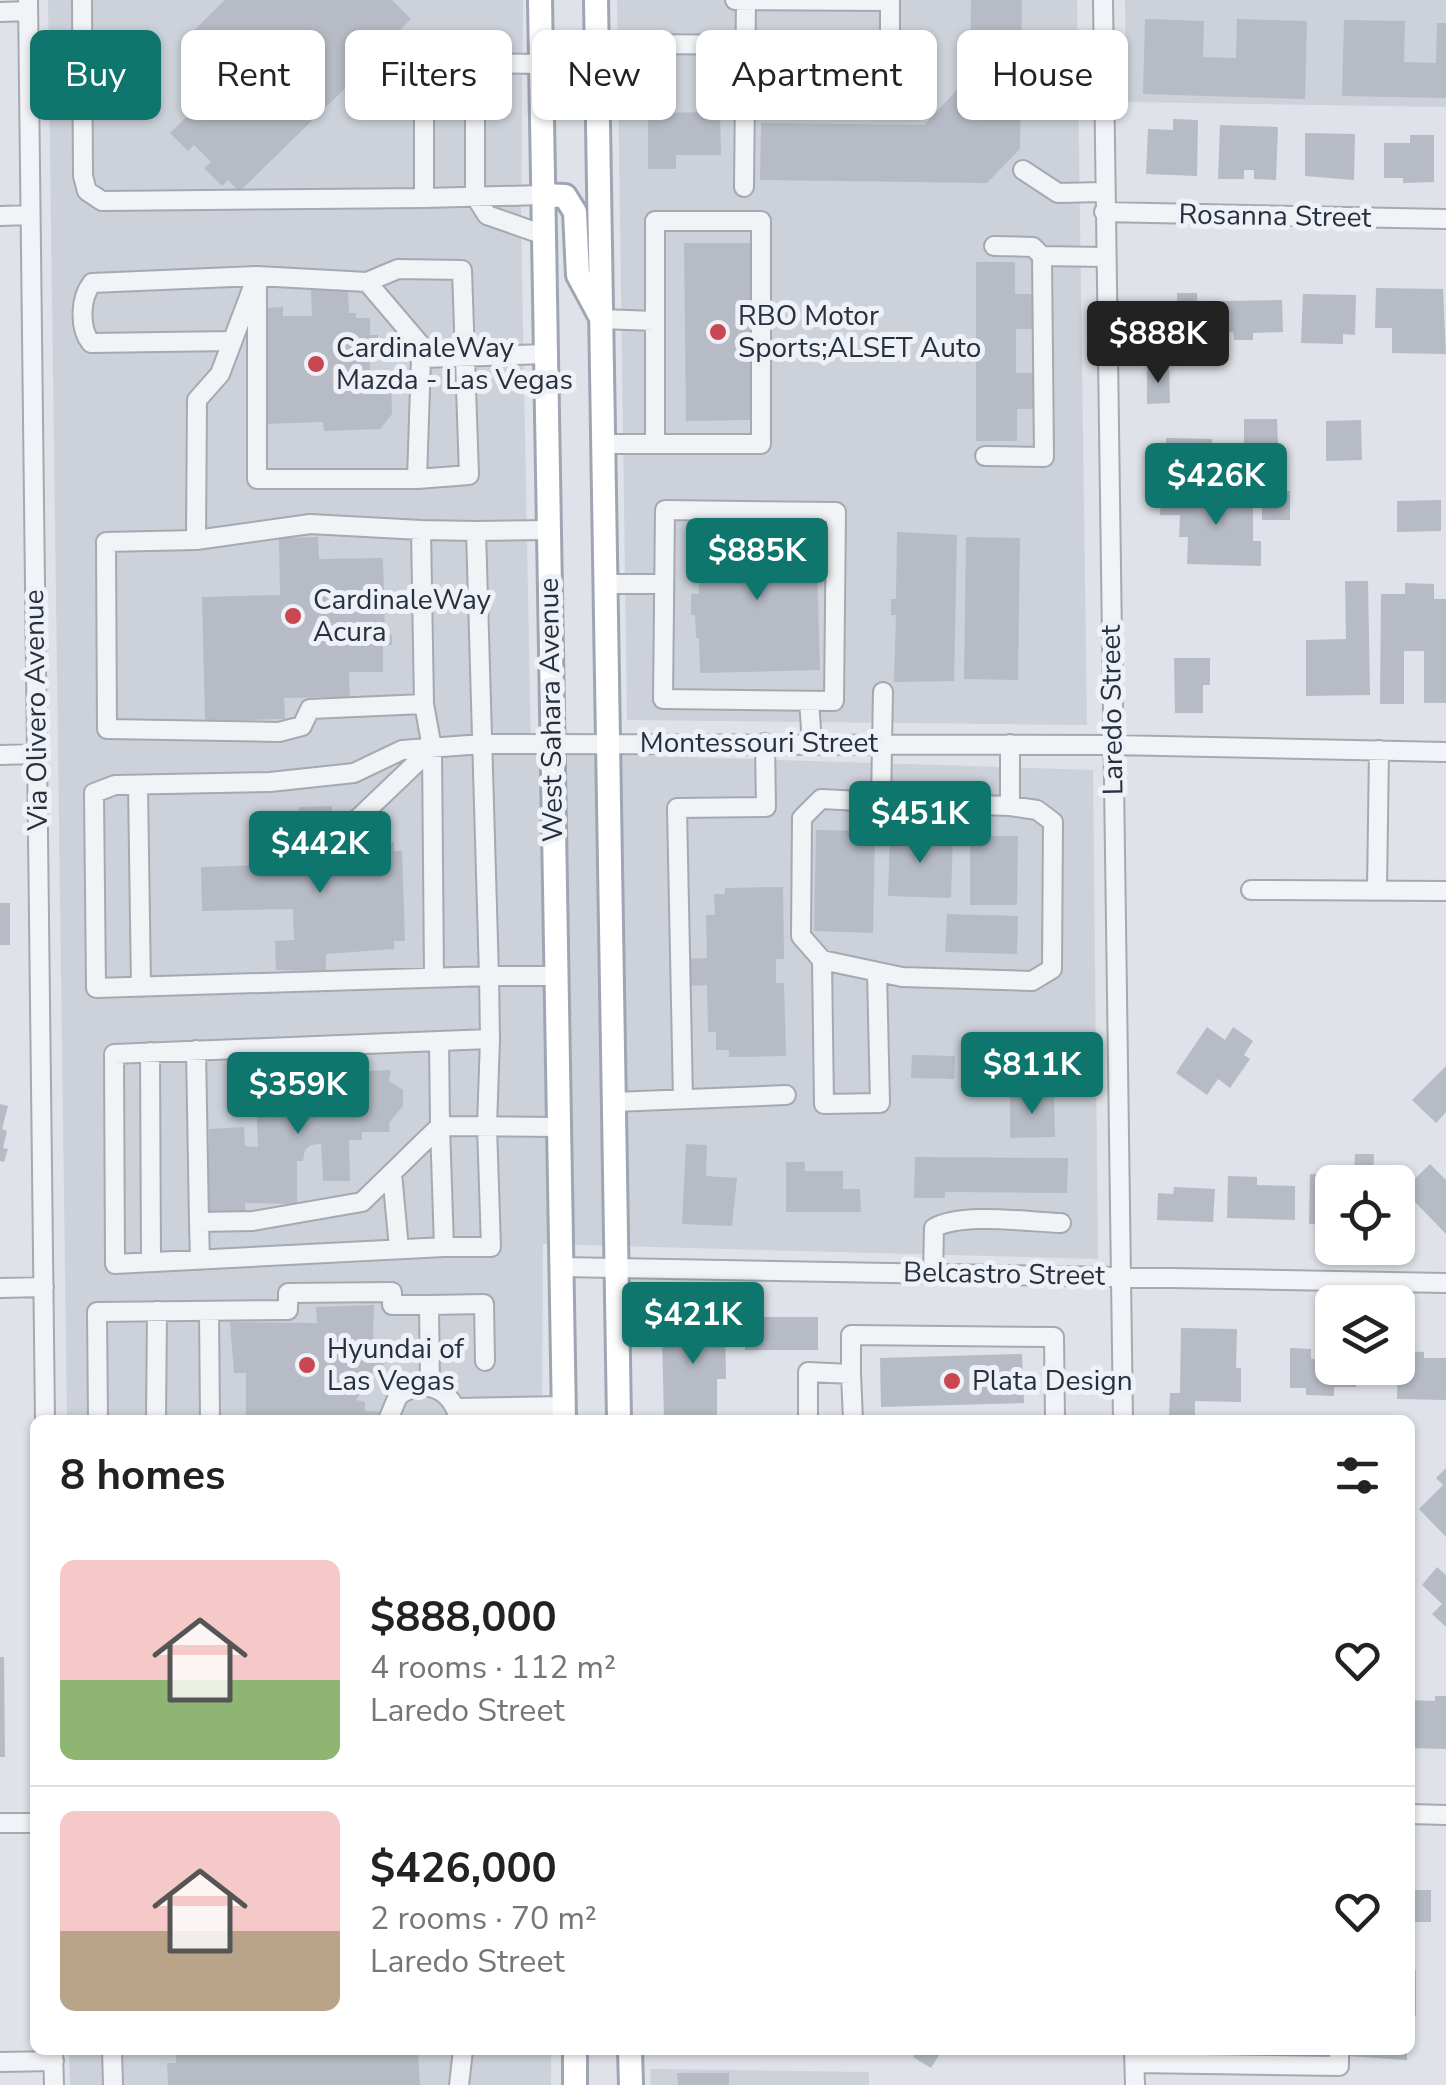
<!DOCTYPE html>
<meta charset="utf-8">
<style>
body{margin:0;font-family:"Nunito Sans",sans-serif;background:#f2f2f2;color:#222;height:100vh;display:flex;flex-direction:column;font-size:38px;white-space:nowrap}
*{box-sizing:border-box;margin:0}
p{font-size:32px;color:#767676}
.icon{flex:none;width:55px;height:55px;fill:none;stroke:currentColor;stroke-width:2;stroke-linecap:round;stroke-linejoin:round}
.map{position:relative;flex:1;overflow:hidden}
.details{position:absolute;left:30px;top:1415px;width:1385px;height:640px;display:flex;flex-direction:column;background:#fff;border-radius:15px;box-shadow:0 2px 8px #0004}
.details>*{flex:none}
.top-card{position:absolute;left:30px;top:30px;width:1388px;height:90px;display:flex;gap:20px}
.tools{position:absolute;left:1315px;top:1165px;display:grid;gap:20px}
.tools a{display:grid;place-items:center;width:100px;height:100px;border-radius:15px;background:#fff;box-shadow:0 2px 8px #0004;font-size:50px}
.price{position:absolute;translate:-50% -85px;padding:0 22px;border-radius:10px;background:#0f766e;color:#fff;font-size:32px;line-height:65px;filter:drop-shadow(0 2px 5px #0008)}
.price::after{content:'';position:absolute;left:50%;top:60px;width:30px;height:22px;margin-left:-15px;background:inherit;clip-path:polygon(0 0,100% 0,50% 100%)}
.price.on{background:#222;color:#fff}
ul{padding:0;list-style:none}
li{display:flex;align-items:center;gap:30px;height:250px;padding:0 30px}
li+li{border-top:2px solid #e0e0e0}
li span{display:grid;place-items:center;flex:none;width:280px;height:200px;border-radius:15px;color:#555}
li>.icon{margin-inline-start:auto}
span .icon{width:120px;height:120px;fill:#fffc;stroke-width:1}
li b{font-size:42px}
h2{display:flex;justify-content:space-between;align-items:center;height:120px;padding:0 30px;font-size:42px}
.pill{padding:0 35px;border-radius:15px;background:#fff;box-shadow:0 2px 8px #0004;font-size:35px;line-height:90px}
.pill.on{background:#0f766e;color:#fff}
.map>svg:first-child{display:block}
.built{fill:#cdd1da}
.building{fill:#b6bbc5}
.lines{fill:none;stroke-linecap:round;stroke-linejoin:round}
.minor-casing{stroke:#a4a9b2;stroke-width:22}
.major-casing{stroke:#9fa6b3;stroke-width:28}
.minor{stroke:#f2f3f6;stroke-width:18}
.major{stroke:#fff;stroke-width:22}
.poi-dot{fill:#cb4653;stroke:#eef1f6;stroke-width:4}
.labels{text-anchor:middle;dominant-baseline:central;stroke-width:10;stroke-linejoin:round;paint-order:stroke}
.street-label{font-size:28px;fill:#282f3f;stroke:#eef1f6}
.poi-label{font-size:28px;fill:#282f3f;stroke:#eef1f6;text-anchor:start}
</style>
<div class="map">
<svg width="1446" height="2085" viewBox="0 0 1446 2085">
<rect width="100%" height="100%" fill="#dfe2e8"/>
<!-- built -->
<path class="built" d="M 48,0 L 523,0 L 521,222 L 531,752 L 1093,770 L 1098,1259 L 543,1244 L 542,1420 L 67,1420 Z
M 617,0 L 1077,0 L 1087,725 L 627,720 Z
M 1125,0 L 1446,0 L 1446,107 L 1126,102 Z
M 69,2050 L 551,2050 L 551,2085 L 70,2085 Z
M 650,2069 L 869,2072 L 869,2085 L 651,2085 Z"/>
<!-- building -->
<path class="building" d="M 225,0 L 392,0 L 411,19 L 400,30 L 426,57 L 390,93 L 366,68 L 239,192 L 228,180 L 222,186 L 204,168 L 211,162 L 194,145 L 188,151 L 170,133 L 220,84 L 180,44 Z
M 971,0 L 1022,0 L 1020,149 L 987,183 L 760,180 L 761,123 L 924,125 L 970,76 Z
M 1145,19 L 1204,21 L 1203,57 L 1236,58 L 1237,19 L 1307,21 L 1305,99 L 1143,94 Z
M 1344,20 L 1405,21 L 1404,62 L 1436,63 L 1437,23 L 1446,23 L 1446,98 L 1342,96 Z
M 720,112 L 721,155 L 676,155 L 676,169 L 648,169 L 648,113 Z
M 1173,119 L 1198,120 L 1197,176 L 1146,174 L 1148,129 L 1173,130 Z
M 1220,125 L 1278,127 L 1276,180 L 1254,179 L 1254,170 L 1244,170 L 1244,179 L 1218,179 Z
M 1305,133 L 1355,134 L 1354,180 L 1305,176 Z
M 1410,135 L 1434,135 L 1434,182 L 1403,183 L 1403,178 L 1384,178 L 1384,143 L 1410,143 Z
M 684,243 L 750,243 L 751,420 L 686,421 Z
M 976,262 L 1015,262 L 1015,294 L 1032,294 L 1032,329 L 1016,329 L 1016,373 L 1034,373 L 1034,409 L 1017,409 L 1017,441 L 976,441 Z
M 1376,288 L 1443,289 L 1446,354 L 1392,353 L 1392,328 L 1375,328 Z
M 348,289 L 349,313 L 356,313 L 356,318 L 370,318 L 370,335 L 378,335 L 379,354 L 370,354 L 370,375 L 391,374 L 392,414 L 380,429 L 324,431 L 323,422 L 264,424 L 265,308 L 283,307 L 283,316 L 312,316 L 311,290 Z
M 1177,293 L 1197,293 L 1198,337 L 1154,337 L 1154,312 L 1169,312 L 1169,303 L 1177,302 Z
M 1303,294 L 1356,295 L 1355,335 L 1343,334 L 1343,344 L 1301,343 Z
M 1282,300 L 1283,332 L 1253,333 L 1253,340 L 1234,340 L 1233,332 L 1224,332 L 1223,301 Z
M 1147,369 L 1169,369 L 1170,403 L 1147,404 Z
M 1244,419 L 1277,419 L 1278,444 L 1244,445 Z
M 1361,420 L 1362,460 L 1326,461 L 1326,421 Z
M 1166,438 L 1212,439 L 1212,447 L 1202,447 L 1201,465 L 1210,465 L 1210,477 L 1166,476 Z
M 1262,491 L 1290,491 L 1290,520 L 1262,520 Z
M 1161,493 L 1253,495 L 1253,541 L 1261,541 L 1261,566 L 1187,564 L 1188,537 L 1179,537 L 1180,515 L 1160,515 Z
M 1441,500 L 1441,531 L 1397,532 L 1397,501 Z
M 897,532 L 957,535 L 954,681 L 894,682 L 896,615 L 891,615 L 891,599 L 896,599 Z
M 816,533 L 820,670 L 700,673 L 699,638 L 696,638 L 695,615 L 691,615 L 691,594 L 699,594 L 698,535 Z
M 318,537 L 319,559 L 383,558 L 385,635 L 392,635 L 392,645 L 383,645 L 383,672 L 349,672 L 350,697 L 284,698 L 285,719 L 205,721 L 202,597 L 280,595 L 279,538 Z
M 966,537 L 1020,538 L 1018,680 L 964,679 Z
M 1345,581 L 1368,581 L 1370,695 L 1306,696 L 1306,640 L 1346,639 Z
M 1405,583 L 1434,584 L 1434,599 L 1446,599 L 1446,703 L 1424,703 L 1424,651 L 1404,651 L 1404,704 L 1380,704 L 1381,594 L 1405,594 Z
M 1174,658 L 1210,658 L 1210,685 L 1203,685 L 1203,713 L 1175,713 Z
M 332,806 L 333,852 L 374,851 L 374,843 L 394,842 L 394,851 L 402,851 L 405,941 L 394,941 L 394,949 L 326,954 L 326,971 L 276,970 L 275,941 L 294,940 L 293,909 L 202,911 L 201,867 L 301,864 L 299,807 Z
M 816,830 L 875,831 L 873,933 L 814,931 Z
M 890,835 L 953,837 L 951,898 L 888,896 Z
M 970,836 L 1018,836 L 1017,905 L 970,905 Z
M 783,887 L 784,959 L 776,959 L 776,983 L 784,983 L 786,1056 L 729,1057 L 729,1050 L 716,1050 L 716,1032 L 708,1032 L 707,985 L 683,986 L 683,959 L 707,958 L 706,915 L 715,915 L 714,894 L 725,894 L 725,888 Z
M 0,903 L 10,903 L 10,945 L 0,945 Z
M 947,914 L 1018,916 L 1017,954 L 945,952 Z
M 1207,1027 L 1225,1040 L 1233,1027 L 1253,1041 L 1244,1055 L 1250,1059 L 1230,1088 L 1218,1079 L 1207,1095 L 1176,1073 Z
M 912,1055 L 955,1056 L 954,1079 L 911,1078 Z
M 1446,1066 L 1446,1112 L 1436,1123 L 1412,1100 Z
M 391,1070 L 389,1081 L 403,1090 L 403,1106 L 389,1123 L 390,1132 L 362,1132 L 362,1140 L 349,1140 L 350,1181 L 323,1181 L 321,1144 L 311,1145 L 305,1150 L 303,1161 L 297,1161 L 297,1204 L 245,1203 L 246,1217 L 209,1217 L 209,1129 L 244,1127 L 245,1146 L 258,1147 L 256,1101 L 277,1100 L 276,1077 L 340,1076 L 340,1072 Z
M 1054,1095 L 1055,1137 L 1010,1138 L 1010,1096 Z
M 0,1104 L 8,1106 L 2,1129 L 7,1131 L 3,1148 L 8,1149 L 4,1162 L 0,1161 Z
M 686,1144 L 707,1145 L 706,1176 L 737,1178 L 732,1226 L 682,1224 Z
M 1355,1154 L 1374,1154 L 1373,1182 L 1332,1182 L 1332,1225 L 1309,1224 L 1310,1174 L 1354,1175 Z
M 915,1157 L 1068,1158 L 1067,1193 L 945,1192 L 945,1198 L 914,1198 Z
M 786,1162 L 805,1162 L 805,1171 L 843,1171 L 843,1189 L 860,1189 L 861,1212 L 786,1212 Z
M 1430,1164 L 1446,1180 L 1446,1234 L 1415,1202 L 1411,1206 L 1399,1194 Z
M 1228,1176 L 1257,1177 L 1257,1185 L 1295,1186 L 1295,1220 L 1227,1218 Z
M 1174,1187 L 1215,1189 L 1213,1222 L 1157,1220 L 1158,1193 L 1173,1194 Z
M 374,1305 L 373,1336 L 388,1361 L 375,1370 L 356,1400 L 365,1402 L 365,1411 L 383,1412 L 383,1420 L 246,1420 L 246,1373 L 234,1373 L 230,1322 L 317,1323 L 316,1307 Z
M 681,1316 L 725,1316 L 726,1379 L 717,1379 L 717,1420 L 664,1420 L 662,1335 Z
M 745,1317 L 818,1317 L 818,1350 L 745,1350 Z
M 1181,1328 L 1237,1329 L 1236,1368 L 1241,1368 L 1241,1402 L 1195,1401 L 1195,1417 L 1169,1417 L 1170,1393 L 1180,1393 Z
M 1290,1348 L 1311,1349 L 1311,1359 L 1332,1360 L 1332,1368 L 1357,1368 L 1356,1387 L 1334,1387 L 1334,1396 L 1306,1395 L 1306,1388 L 1290,1388 Z
M 1398,1351 L 1424,1352 L 1424,1358 L 1446,1358 L 1446,1400 L 1397,1399 Z
M 1022,1354 L 1024,1403 L 881,1407 L 880,1358 Z
M 1446,1468 L 1446,1537 L 1419,1509 L 1443,1485 L 1436,1478 Z
M 1437,1567 L 1446,1575 L 1446,1627 L 1432,1614 L 1442,1604 L 1422,1585 Z
M 0,1657 L 4,1657 L 5,1757 L 0,1757 Z
M 1435,1696 L 1446,1696 L 1446,1749 L 1410,1748 L 1410,1700 L 1435,1701 Z
M 1410,1890 L 1431,1890 L 1431,1922 L 1410,1922 Z
M 1410,1970 L 1416,1970 L 1416,2016 L 1410,2016 Z
M 176,2050 L 435,2050 L 436,2053 L 418,2054 L 420,2085 L 168,2085 L 167,2063 L 176,2063 Z
M 917,2050 L 942,2050 L 931,2068 L 913,2057 Z
M 1346,2050 L 1407,2050 L 1407,2060 L 1346,2056 Z
M 677,2073 L 729,2073 L 729,2085 L 678,2085 Z"/>
<g class="lines">
<defs>
<path id="minor" d="M 28,0 L 45,1420
M 82,0 L 83,176 L 87,191 L 102,201 L 424,198 L 424,90
M 735,0 L 890,1
M 1103,0 L 1123,1420
M 0,12 L 28,11
M 642,44 L 890,46
M 541,64 L 475,63 L 475,196 L 487,215 L 544,235
M 598,91 L 642,91
M 890,102 L 890,0
M 1023,170 L 1058,193 L 1104,192
M 744,187 L 746,0
M 424,198 L 543,195
M 1104,212 L 1446,219
M 0,216 L 30,215
M 994,246 L 1033,247 L 1042,256 L 1105,257
M 367,282 L 398,269 L 462,270 L 469,475 L 417,479
M 601,319 L 655,321
M 231,341 L 91,343 C 79,328 80,298 92,283 L 257,276 L 257,479 L 417,479 L 421,358
M 603,444 L 761,444 L 761,221 L 655,221 L 655,444
M 985,456 L 1044,457 L 1042,256
M 665,510 L 836,512 L 834,701 L 663,699 Z
M 421,530 L 476,531
M 548,530 L 476,531 L 489,976 L 96,988 L 94,793 L 115,785 L 270,782 L 354,773 L 402,750 L 482,744 L 1112,745 L 1446,752
M 196,540 L 197,400 L 220,374 L 257,276 L 367,282 L 419,343 L 421,358 L 546,354
M 604,584 L 664,584
M 883,692 L 881,802 L 1010,806 L 1010,744
M 809,701 L 812,743
M 424,704 L 310,709 L 302,726 L 279,732 L 107,729 L 106,542 L 196,540 L 310,524 L 421,530 L 424,704 L 432,748 L 434,977
M 0,755 L 36,754
M 138,785 L 141,987
M 881,802 L 821,799 L 802,818 L 801,936 L 822,960 L 902,977 L 1032,981 L 1052,969 L 1053,822 L 1037,810 L 1010,806
M 346,830 L 432,748
M 1251,890 L 1446,891
M 1377,891 L 1379,750
M 822,960 L 824,1104 L 880,1103 L 877,972
M 490,1039 L 489,976 L 556,976
M 439,1041 L 490,1039 L 487,1126 L 491,1247 L 444,1247
M 196,1050 L 199,1222 L 253,1221 L 362,1202 L 440,1126 L 439,1041 L 114,1054 L 115,1264 L 444,1247 L 440,1126 L 558,1127
M 150,1052 L 151,1262
M 683,1099 L 677,808 L 766,807 L 765,743
M 614,1102 L 786,1095
M 392,1173 L 399,1249
M 199,1222 L 200,1260
M 561,1267 L 1446,1283
M 933,1272 L 934,1228 C 962,1212 1028,1222 1061,1223
M 0,1288 L 44,1287
M 209,1311 L 210,1420
M 851,1374 L 853,1420
M 430,1386 L 429,1305 L 484,1304 L 485,1361
M 456,1408 L 564,1406
M 98,1420 L 97,1312 L 288,1310 L 288,1293 L 392,1292 L 392,1305 L 429,1305
M 156,1420 L 157,1311
M 388,1420 L 398,1396 C 424,1377 452,1388 459,1420
M 808,1420 L 808,1372 L 851,1374 L 851,1335 L 1054,1337 L 1055,1420
M 1410,1814 L 1446,1815
M 0,1823 L 35,1823
M 53,2050 L 54,2085
M 112,2050 L 113,2085
M 1134,2050 L 1135,2085
M 0,2062 L 54,2061
M 1135,2063 L 1339,2066 L 1339,2050
M 459,2085 L 463,2050"/>
<path id="major" d="M 540,0 L 564,1420
M 596,0 L 619,1420
M 543,195 L 565,196 L 575,212 L 578,275 L 600,316
M 575,2050 L 575,2085
M 630,2050 L 631,2085"/>
</defs>
<!-- minor casing -->
<use href="#minor" class="minor-casing"/>
<!-- major casing -->
<use href="#major" class="major-casing"/>
<!-- minor -->
<use href="#minor" class="minor"/>
<!-- major -->
<use href="#major" class="major"/>
</g>
<!-- markers -->
<g class="poi-dot">
<circle cx="718" cy="332" r="10"/>
<circle cx="316" cy="364" r="10"/>
<circle cx="293" cy="616" r="10"/>
<circle cx="307" cy="1365" r="10"/>
<circle cx="952" cy="1381" r="10"/>
</g>
<g class="labels">
<!-- street labels -->
<g class="street-label">
<text transform="translate(1275 216) rotate(1)">Rosanna Street</text>
<text transform="translate(36 710) rotate(-91)">Via Olivero Avenue</text>
<text transform="translate(551 710) rotate(-91)">West Sahara Avenue</text>
<text transform="translate(1112 710) rotate(-91)">Laredo Street</text>
<text x="759" y="743">Montessouri Street</text>
<text transform="translate(1004 1274) rotate(1)">Belcastro Street</text>
</g>
<!-- poi labels -->
<g class="poi-label">
<text x="738" y="316">RBO Motor<tspan x="738" dy="32">Sports;ALSET Auto</tspan></text>
<text x="336" y="348">CardinaleWay<tspan x="336" dy="32">Mazda - Las Vegas</tspan></text>
<text x="313" y="600">CardinaleWay<tspan x="313" dy="32">Acura</tspan></text>
<text x="327" y="1349">Hyundai of<tspan x="327" dy="32">Las Vegas</tspan></text>
<text x="972" y="1381">Plata Design</text>
</g>
</g>
</svg>
<div class="tools">
<a><svg class="icon" aria-label="locate" viewBox="0 0 24 24"><circle cx="12" cy="12" r="6"/><path d="M12 2v4M12 18v4M2 12h4M18 12h4"/></svg></a>
<a><svg class="icon" aria-label="layers" viewBox="0 0 24 24"><path d="M12 4l9 5-9 5-9-5zM3 14l9 5 9-5"/></svg></a>
</div>
<b class="price on" style="left:1158px;top:386px">$888K</b>
<b class="price" style="left:1216px;top:528px">$426K</b>
<b class="price" style="left:757px;top:603px">$885K</b>
<b class="price" style="left:920px;top:866px">$451K</b>
<b class="price" style="left:320px;top:896px">$442K</b>
<b class="price" style="left:1032px;top:1117px">$811K</b>
<b class="price" style="left:298px;top:1137px">$359K</b>
<b class="price" style="left:693px;top:1367px">$421K</b>
<div class="top-card">
<a class="pill on">Buy</a>
<a class="pill">Rent</a>
<a class="pill">Filters</a>
<a class="pill">New</a>
<a class="pill">Apartment</a>
<a class="pill">House</a>
</div>
<section class="details">
<h2>8 homes<svg class="icon" aria-label="filters" viewBox="0 0 24 24"><path d="M4 7h16M4 17h16"/><circle cx="9" cy="7" r="2"/><circle cx="15" cy="17" r="2"/></svg></h2>
<ul>
<li><span style="background:linear-gradient(#f6c9c9 60%,#8fb573 0)"><svg class="icon" aria-label="home" viewBox="0 0 24 24"><path d="M3 11l9-7 9 7M6 9v11h12V9"/></svg></span><div><b>$888,000</b><p>4 rooms · 112 m²</p><p>Laredo Street</p></div><svg class="icon" aria-label="heart" viewBox="0 0 24 24"><path d="M12 20l-8-8c-3-5 5-10 8-4 3-6 11-1 8 4z"/></svg></li>
<li><span style="background:linear-gradient(#f6c9c9 60%,#b9a48a 0)"><svg class="icon" aria-label="home" viewBox="0 0 24 24"><path d="M3 11l9-7 9 7M6 9v11h12V9"/></svg></span><div><b>$426,000</b><p>2 rooms · 70 m²</p><p>Laredo Street</p></div><svg class="icon" aria-label="heart" viewBox="0 0 24 24"><path d="M12 20l-8-8c-3-5 5-10 8-4 3-6 11-1 8 4z"/></svg></li>
</ul>
</section>
</div>
